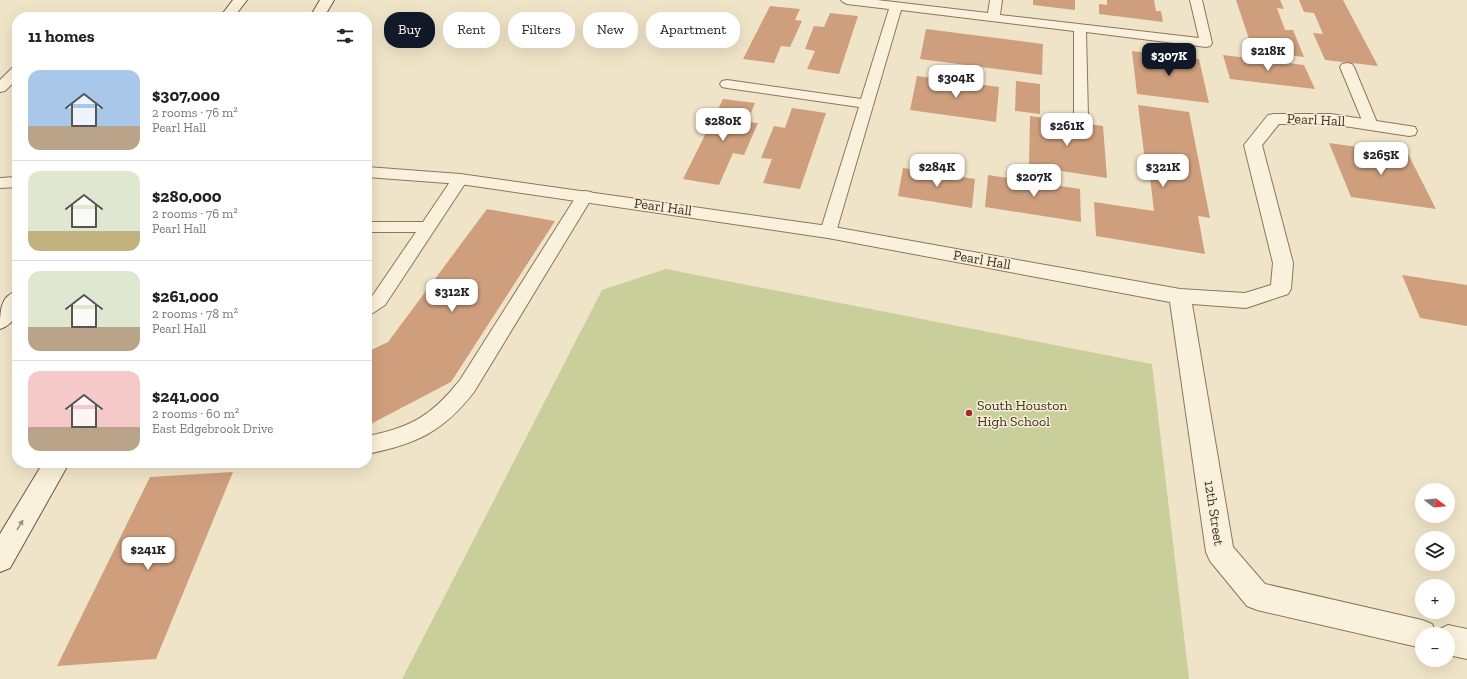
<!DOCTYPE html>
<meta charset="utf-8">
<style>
body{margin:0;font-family:"Zilla Slab",serif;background:#f2f2f2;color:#222;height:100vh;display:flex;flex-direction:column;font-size:15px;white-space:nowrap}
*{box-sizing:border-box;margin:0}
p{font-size:13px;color:#767676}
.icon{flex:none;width:22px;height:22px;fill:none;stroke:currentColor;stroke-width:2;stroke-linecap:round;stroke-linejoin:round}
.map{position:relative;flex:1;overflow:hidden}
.details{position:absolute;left:12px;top:12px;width:360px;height:456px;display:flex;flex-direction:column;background:#fff;border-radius:16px;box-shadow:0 4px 16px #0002}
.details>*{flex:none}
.top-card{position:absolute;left:384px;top:12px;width:380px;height:36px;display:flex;gap:8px}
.needle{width:26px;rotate:106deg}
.controls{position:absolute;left:1415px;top:483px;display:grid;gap:8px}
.controls a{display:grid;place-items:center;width:40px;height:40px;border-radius:50%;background:#fff;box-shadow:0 4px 16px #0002;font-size:20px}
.price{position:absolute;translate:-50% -34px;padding:0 9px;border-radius:8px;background:#fff;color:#222;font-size:13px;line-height:26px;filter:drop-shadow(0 1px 2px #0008)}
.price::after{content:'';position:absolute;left:50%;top:24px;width:12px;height:9px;margin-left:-6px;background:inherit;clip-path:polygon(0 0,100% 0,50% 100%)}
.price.selected{background:#111827;color:#fff}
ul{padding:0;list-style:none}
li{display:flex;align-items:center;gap:12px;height:100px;padding:0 16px}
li+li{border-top:1px solid #e0e0e0}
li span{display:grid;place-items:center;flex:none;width:112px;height:80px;border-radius:12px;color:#555}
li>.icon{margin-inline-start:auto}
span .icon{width:48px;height:48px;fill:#fffc;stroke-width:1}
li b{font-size:17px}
h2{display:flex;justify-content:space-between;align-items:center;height:48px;padding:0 16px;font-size:17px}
.pill{padding:0 14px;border-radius:16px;background:#fff;box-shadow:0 4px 16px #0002;font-size:14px;line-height:36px}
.pill.selected{background:#111827;color:#fff}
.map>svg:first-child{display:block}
.green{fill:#c9cf9b}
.building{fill:#cf9f7d}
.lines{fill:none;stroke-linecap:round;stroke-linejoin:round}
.service-casing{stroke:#8d765c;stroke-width:2}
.minor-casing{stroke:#8d765c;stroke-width:2}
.secondary-casing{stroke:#6f573f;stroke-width:2}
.service{fill:#faf1dc;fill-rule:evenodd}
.minor{fill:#faf1dc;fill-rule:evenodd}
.secondary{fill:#faf1dc;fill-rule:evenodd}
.oneway{fill:#9c907e}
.poi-dot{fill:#9e2a2b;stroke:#f7eed8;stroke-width:1.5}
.labels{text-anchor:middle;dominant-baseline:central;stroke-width:3;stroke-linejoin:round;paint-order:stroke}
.street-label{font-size:14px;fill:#3d2e20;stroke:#f7eed8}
.poi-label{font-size:14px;fill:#3d2e20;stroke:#f7eed8;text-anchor:start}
</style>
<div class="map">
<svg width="1467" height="679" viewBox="0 0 1467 679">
<rect width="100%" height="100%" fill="#f0e4c8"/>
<!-- green -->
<path class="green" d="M 666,269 L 1152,364 L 1189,679 L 402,679 L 602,290 Z"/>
<!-- building -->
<path class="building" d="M 1033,0 L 1075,0 L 1075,10 L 1033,5 Z
M 1107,0 L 1154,0 L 1156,11 L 1161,11 L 1163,22 L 1099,14 L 1099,4 L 1107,5 Z
M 1236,0 L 1280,0 L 1284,9 L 1277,8 L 1285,30 L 1293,30 L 1304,57 L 1253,51 Z
M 1299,0 L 1343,0 L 1378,66 L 1325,60 L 1313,33 L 1323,34 L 1314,13 L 1304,12 Z
M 770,6 L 800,9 L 795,20 L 802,21 L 790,47 L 781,46 L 774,63 L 743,59 Z
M 830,13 L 858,16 L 839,74 L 807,69 L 815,51 L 805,49 L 814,26 L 824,27 Z
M 926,29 L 1043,44 L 1042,75 L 920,59 Z
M 1132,51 L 1199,59 L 1209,103 L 1137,94 Z
M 1223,55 L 1304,65 L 1315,89 L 1230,79 Z
M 917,76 L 999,87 L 996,122 L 910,110 Z
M 1016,81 L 1040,84 L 1040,114 L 1015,111 Z
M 723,99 L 755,103 L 747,122 L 758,123 L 744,155 L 733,153 L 719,185 L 683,179 Z
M 1138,105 L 1189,112 L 1210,218 L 1198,216 L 1205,254 L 1096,236 L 1094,202 L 1154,211 L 1149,169 L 1146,169 Z
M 792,108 L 826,113 L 800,189 L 763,183 L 772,159 L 761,158 L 774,126 L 785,128 Z
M 1030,116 L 1103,126 L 1107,178 L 1029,166 Z
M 1329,143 L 1408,154 L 1436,209 L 1351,197 Z
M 903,168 L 975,179 L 972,208 L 898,196 Z
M 988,175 L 1080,189 L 1081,222 L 985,207 Z
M 487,209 L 555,221 L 451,382 L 367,426 L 367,352 L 388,342 Z
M 1402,275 L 1467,285 L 1467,326 L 1420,318 Z
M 233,472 L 156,659 L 57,666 L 150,477 Z"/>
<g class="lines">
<defs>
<path id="service" d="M 841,0 L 877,0 L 988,13 L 990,0 L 1002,0 L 1000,15 L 1199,38 L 1190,0 L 1202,0 L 1212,43 L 1210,46 L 1206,47 L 1086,32 L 1088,117 L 1086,120 L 1081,121 L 1076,120 L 1074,117 L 1074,31 L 901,10 L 836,232 L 834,236 L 828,237 L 822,236 L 820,232 L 859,107 L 727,88 L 722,87 L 720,84 L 722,81 L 727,80 L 861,99 L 889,9 L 847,4 L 843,2 Z
M 1347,63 L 1352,64 L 1354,67 L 1378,125 L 1376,128 L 1371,129 L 1366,128 L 1364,125 L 1340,67 L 1342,64 Z
M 17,67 L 17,79 L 5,91 L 0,92 L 0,80 L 12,68 Z
M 460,174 L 466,176 L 468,179 L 385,305 L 373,313 L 367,315 L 367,299 L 373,295 L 416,232 L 367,232 L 367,222 L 423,222 L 454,176 Z
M 17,177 L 17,187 L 0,188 L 0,178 Z
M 585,191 L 591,192 L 593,196 L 474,392 C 443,432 416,444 367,454 L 367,436 C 411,428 432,415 460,380 L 579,192 Z"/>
<path id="minor" d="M 1274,114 L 1331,114 L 1409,126 L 1415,127 L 1417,131 L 1415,135 L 1409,136 L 1331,124 L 1279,124 L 1262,145 L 1293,263 L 1291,289 L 1288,294 L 1246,308 L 1192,304 L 1233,547 L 1265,584 L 1422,620 L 1432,624 L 1436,633 L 1438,630 L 1448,625 L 1467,629 L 1467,659 L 1448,655 L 1448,634 L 1422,634 L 1422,648 L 1257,610 L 1247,606 L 1210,561 L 1206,552 L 1170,302 L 828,238 L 460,184 L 367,177 L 367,167 L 460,174 L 828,226 L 1180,289 L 1245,293 L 1271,285 L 1273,263 L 1244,145 L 1268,115 Z"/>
<path id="secondary" d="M 233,0 L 247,0 L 234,17 L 220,17 Z
M 320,0 L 334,0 L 324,17 L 310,17 Z
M 17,291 C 17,307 19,323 0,329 C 0,312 0,296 17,291 Z
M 43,463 L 69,463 L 10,568 L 0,572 L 0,534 Z"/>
</defs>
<!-- service casing -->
<use href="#service" class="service-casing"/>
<!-- minor casing -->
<use href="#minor" class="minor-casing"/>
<!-- secondary casing -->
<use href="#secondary" class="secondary-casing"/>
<!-- service -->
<use href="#service" class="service"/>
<!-- minor -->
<use href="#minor" class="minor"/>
<!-- secondary -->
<use href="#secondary" class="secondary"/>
</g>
<!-- one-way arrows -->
<defs><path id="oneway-solid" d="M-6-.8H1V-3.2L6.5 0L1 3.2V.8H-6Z"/></defs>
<use class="oneway" href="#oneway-solid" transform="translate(20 525) rotate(-59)"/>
<!-- markers -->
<circle class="poi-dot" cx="969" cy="413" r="4"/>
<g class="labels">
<!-- street labels -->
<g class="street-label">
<text transform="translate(1316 120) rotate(3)">Pearl Hall</text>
<text transform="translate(663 207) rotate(8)">Pearl Hall</text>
<text transform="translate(982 260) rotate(10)">Pearl Hall</text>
<text transform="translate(1214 513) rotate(81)">12th Street</text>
</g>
<!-- poi labels -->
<g class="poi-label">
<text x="977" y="405">South Houston<tspan x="977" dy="16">High School</tspan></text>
</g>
</g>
</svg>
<div class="controls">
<a><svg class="needle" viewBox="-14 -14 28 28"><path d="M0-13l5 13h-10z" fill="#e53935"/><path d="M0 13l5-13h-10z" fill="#767676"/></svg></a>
<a><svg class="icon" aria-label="layers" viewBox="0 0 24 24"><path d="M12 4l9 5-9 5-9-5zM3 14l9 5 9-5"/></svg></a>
<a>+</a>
<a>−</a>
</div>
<b class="price" style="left:1268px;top:72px">$218K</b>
<b class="price selected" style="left:1169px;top:77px">$307K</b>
<b class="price" style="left:956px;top:99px">$304K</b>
<b class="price" style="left:723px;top:142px">$280K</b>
<b class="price" style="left:1067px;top:147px">$261K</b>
<b class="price" style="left:1381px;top:176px">$265K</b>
<b class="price" style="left:937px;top:188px">$284K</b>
<b class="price" style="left:1163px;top:188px">$321K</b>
<b class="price" style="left:1034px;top:198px">$207K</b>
<b class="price" style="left:452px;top:313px">$312K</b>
<b class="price" style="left:148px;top:571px">$241K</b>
<div class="top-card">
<a class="pill selected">Buy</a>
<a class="pill">Rent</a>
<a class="pill">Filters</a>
<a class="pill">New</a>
<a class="pill">Apartment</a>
</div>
<section class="details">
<h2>11 homes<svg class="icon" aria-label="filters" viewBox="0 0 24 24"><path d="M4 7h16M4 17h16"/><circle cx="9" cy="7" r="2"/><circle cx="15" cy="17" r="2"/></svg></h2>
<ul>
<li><span style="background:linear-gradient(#a9c7e8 70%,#b9a48a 0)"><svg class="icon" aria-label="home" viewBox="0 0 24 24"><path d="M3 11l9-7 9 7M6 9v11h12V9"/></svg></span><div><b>$307,000</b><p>2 rooms · 76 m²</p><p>Pearl Hall</p></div></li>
<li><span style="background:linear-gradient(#dfe7d0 75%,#c2b280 0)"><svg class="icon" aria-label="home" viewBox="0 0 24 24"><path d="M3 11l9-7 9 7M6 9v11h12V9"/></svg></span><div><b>$280,000</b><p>2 rooms · 76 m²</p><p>Pearl Hall</p></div></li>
<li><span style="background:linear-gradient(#dfe7d0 70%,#b9a48a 0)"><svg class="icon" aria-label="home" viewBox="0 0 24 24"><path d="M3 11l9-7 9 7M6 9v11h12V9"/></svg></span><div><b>$261,000</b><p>2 rooms · 78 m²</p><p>Pearl Hall</p></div></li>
<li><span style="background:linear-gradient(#f6c9c9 70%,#b9a48a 0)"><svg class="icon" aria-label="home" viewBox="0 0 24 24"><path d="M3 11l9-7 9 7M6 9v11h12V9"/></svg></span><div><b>$241,000</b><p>2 rooms · 60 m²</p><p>East Edgebrook Drive</p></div></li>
</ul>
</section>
</div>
